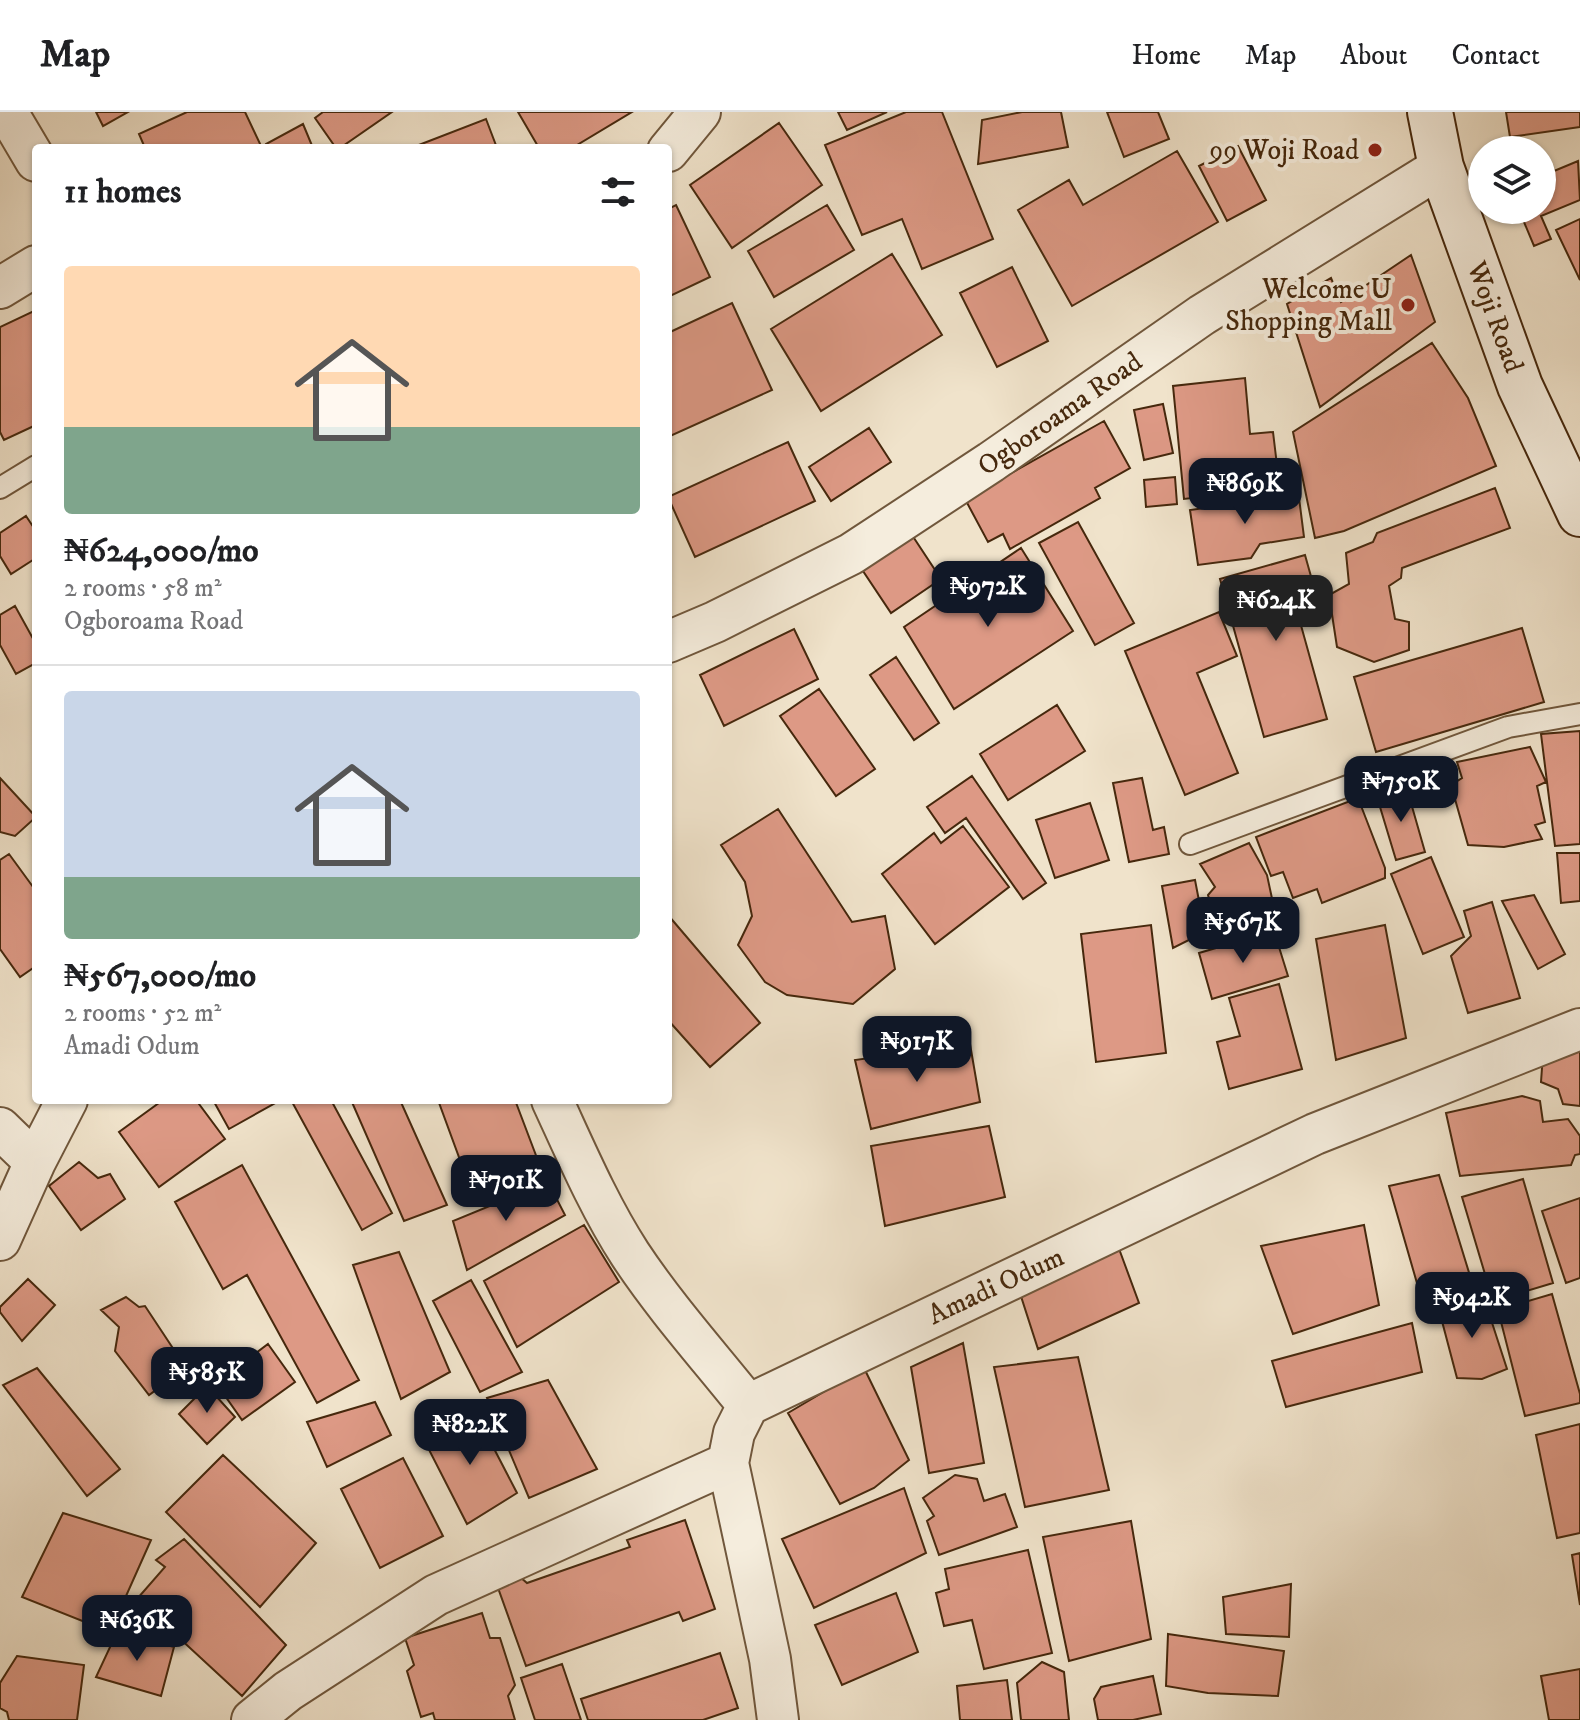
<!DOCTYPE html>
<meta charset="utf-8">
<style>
body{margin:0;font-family:"IM FELL DW Pica",serif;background:#f6f6f6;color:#202124;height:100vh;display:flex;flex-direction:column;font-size:30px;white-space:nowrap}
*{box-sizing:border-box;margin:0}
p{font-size:26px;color:#757577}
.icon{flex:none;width:44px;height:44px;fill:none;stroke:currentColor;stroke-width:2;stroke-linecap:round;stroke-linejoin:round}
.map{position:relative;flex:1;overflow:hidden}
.side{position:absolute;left:32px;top:32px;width:640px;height:960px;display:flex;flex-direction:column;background:#fff;border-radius:8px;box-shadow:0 2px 6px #0004}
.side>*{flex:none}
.fabs{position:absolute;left:1468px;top:24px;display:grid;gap:16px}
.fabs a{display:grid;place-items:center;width:88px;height:88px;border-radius:50%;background:#fff;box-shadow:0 2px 6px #0004;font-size:40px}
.price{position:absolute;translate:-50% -68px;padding:0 18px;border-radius:16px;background:#111827;color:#fff;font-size:26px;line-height:52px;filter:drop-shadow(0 2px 4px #0008)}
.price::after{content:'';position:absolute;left:50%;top:48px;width:24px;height:18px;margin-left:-12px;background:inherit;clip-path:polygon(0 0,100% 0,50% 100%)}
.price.current{background:#222;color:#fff}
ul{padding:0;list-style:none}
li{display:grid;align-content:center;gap:16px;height:424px;padding:0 32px}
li+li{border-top:2px solid #e0e0e0}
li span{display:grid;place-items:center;height:248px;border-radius:8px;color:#555}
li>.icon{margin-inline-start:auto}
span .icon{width:144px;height:144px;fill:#fffc;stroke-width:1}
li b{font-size:34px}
h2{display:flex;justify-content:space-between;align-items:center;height:96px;padding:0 32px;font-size:34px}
header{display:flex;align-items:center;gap:48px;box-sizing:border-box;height:112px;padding:0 40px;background:#fff;border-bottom:2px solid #e0e0e0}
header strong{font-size:38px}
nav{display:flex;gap:44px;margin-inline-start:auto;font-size:28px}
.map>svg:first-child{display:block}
.building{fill:#dd9985;stroke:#46280d;stroke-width:2}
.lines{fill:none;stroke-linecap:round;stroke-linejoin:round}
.service-casing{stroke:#70573c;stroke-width:24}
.minor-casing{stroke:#70573c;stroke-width:44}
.secondary-casing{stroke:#46280d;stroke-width:48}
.service{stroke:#f5eddd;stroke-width:20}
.minor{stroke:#f5eddd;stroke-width:40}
.secondary{stroke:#f5eddd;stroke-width:44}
.poi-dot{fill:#8f2418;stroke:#f5eddd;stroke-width:3}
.labels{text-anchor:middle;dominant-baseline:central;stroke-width:8;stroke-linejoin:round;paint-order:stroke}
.poi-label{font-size:28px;fill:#46280d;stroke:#f5eddd;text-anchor:end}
.street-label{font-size:28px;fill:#46280d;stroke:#f5eddd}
</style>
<header>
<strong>Map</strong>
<nav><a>Home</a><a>Map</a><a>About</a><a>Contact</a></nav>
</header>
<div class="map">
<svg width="1580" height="1608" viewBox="0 0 1580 1608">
<rect width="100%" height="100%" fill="#f0e3cb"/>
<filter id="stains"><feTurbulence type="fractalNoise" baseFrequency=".0025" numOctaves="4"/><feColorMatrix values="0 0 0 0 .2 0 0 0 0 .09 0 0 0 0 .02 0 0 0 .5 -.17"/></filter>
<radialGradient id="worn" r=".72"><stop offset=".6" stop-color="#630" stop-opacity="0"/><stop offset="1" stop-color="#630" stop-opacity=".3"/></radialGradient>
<!-- building -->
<path class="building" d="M 96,0 L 128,0 L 103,14 Z
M 187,0 L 245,0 L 262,36 L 145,36 L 139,22 Z
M 323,0 L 392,0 L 340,36 L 336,36 L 315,6 Z
M 518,0 L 632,0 L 572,36 L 539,36 Z
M 838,0 L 887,0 L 847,18 Z
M 906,0 L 942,0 L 993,127 L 922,157 L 902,107 L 862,123 L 825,33 Z
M 1022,0 L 1061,0 L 1068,35 L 978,52 L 982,8 Z
M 1107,0 L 1158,0 L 1169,27 L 1124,45 Z
M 1506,0 L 1580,0 L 1580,15 L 1510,25 Z
M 486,7 L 497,36 L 411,36 Z
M 779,11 L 822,73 L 732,136 L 690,73 Z
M 303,12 L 313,36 L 267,36 L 266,32 Z
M 1238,34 L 1266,88 L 1227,109 L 1199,54 Z
M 1177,39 L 1218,110 L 1072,194 L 1018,98 L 1069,68 L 1083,93 Z
M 1578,49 L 1580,88 L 1541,104 L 1551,127 L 1534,134 L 1519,98 L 1542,98 L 1542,64 Z
M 676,93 L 710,165 L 668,185 L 668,97 Z
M 827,93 L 854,138 L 774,185 L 748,139 Z
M 1580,107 L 1580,168 L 1556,118 Z
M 892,142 L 942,223 L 821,299 L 771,217 Z
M 1411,143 L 1435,210 L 1320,295 L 1287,192 L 1331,166 L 1341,190 Z
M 1012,155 L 1048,229 L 997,255 L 960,181 Z
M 732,191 L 772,278 L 668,325 L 668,221 Z
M 36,198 L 36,313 L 4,328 L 0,320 L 0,215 Z
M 1432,231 L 1468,286 L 1496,354 L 1344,419 L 1315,426 L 1293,320 Z
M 1245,266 L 1250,322 L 1273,320 L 1279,370 L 1242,373 L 1226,382 L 1184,387 L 1173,274 Z
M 1163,292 L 1173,341 L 1144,348 L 1134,298 Z
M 1104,309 L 1130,356 L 1095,376 L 1100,386 L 1010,437 L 1003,422 L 988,430 L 965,387 Z
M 869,316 L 891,350 L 831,389 L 809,355 Z
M 788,330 L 815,389 L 695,445 L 668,385 Z
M 1175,365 L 1177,392 L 1146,395 L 1144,368 Z
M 1495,376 L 1510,416 L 1402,456 L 1401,466 L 1389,474 L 1395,507 L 1409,510 L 1409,538 L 1374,550 L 1337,535 L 1329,483 L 1349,472 L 1346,441 L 1373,430 L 1377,421 Z
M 1298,378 L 1304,425 L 1260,432 L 1251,446 L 1198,453 L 1190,398 L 1219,394 L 1234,387 Z
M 26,404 L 36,419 L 36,446 L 11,462 L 0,444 L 0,421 Z
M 1078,410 L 1134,511 L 1095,533 L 1039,431 Z
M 908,417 L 941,467 L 891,501 L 857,450 Z
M 1021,436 L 1073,519 L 954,597 L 904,515 Z
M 1305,443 L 1319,493 L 1297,499 L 1327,607 L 1264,625 L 1220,467 Z
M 15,494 L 36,532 L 36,551 L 16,562 L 0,533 L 0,503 Z
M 1219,500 L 1237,544 L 1197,561 L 1238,661 L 1185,683 L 1125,539 Z
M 1522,516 L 1544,590 L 1376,640 L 1354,565 Z
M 794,517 L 818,567 L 724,614 L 700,563 Z
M 896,545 L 939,611 L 914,628 L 870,563 Z
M 819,577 L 875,657 L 836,684 L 780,604 Z
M 1057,593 L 1085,639 L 1008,688 L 980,642 Z
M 1580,619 L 1580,732 L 1555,734 L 1541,622 Z
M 1530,635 L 1546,670 L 1537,674 L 1545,710 L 1535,713 L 1542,727 L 1504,735 L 1468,733 L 1451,673 L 1462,666 L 1457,650 Z
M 972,664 L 1046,771 L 1023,787 L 966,706 L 945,721 L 927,695 Z
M 0,666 L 36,705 L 15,724 L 0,720 Z
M 1142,666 L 1153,718 L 1164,715 L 1169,742 L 1129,750 L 1113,671 Z
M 1407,677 L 1425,740 L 1396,748 L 1377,685 Z
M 1358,686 L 1385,756 L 1385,766 L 1322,791 L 1317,777 L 1293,786 L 1283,760 L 1271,764 L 1256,725 Z
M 1090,691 L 1109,748 L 1055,766 L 1036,708 Z
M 778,697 L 852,810 L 885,804 L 895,857 L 853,892 L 787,883 L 765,870 L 738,833 L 752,804 L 745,770 L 721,733 Z
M 963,714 L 1009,775 L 935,832 L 882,762 L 934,721 L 941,731 Z
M 1249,731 L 1267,763 L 1277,810 L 1238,825 L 1236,815 L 1219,821 L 1208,783 L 1215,775 L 1200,752 Z
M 1557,741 L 1580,741 L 1580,789 L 1561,791 Z
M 9,742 L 36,779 L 36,854 L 20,865 L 0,837 L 0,748 Z
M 1431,745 L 1464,825 L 1423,842 L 1391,762 Z
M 1195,768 L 1205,820 L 1173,836 L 1162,774 Z
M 1534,783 L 1565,842 L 1538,857 L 1502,789 Z
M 1492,790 L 1520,886 L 1468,901 L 1451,844 L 1471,824 L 1464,799 Z
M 668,803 L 760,911 L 710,955 L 668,908 Z
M 1151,813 L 1166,941 L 1096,950 L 1081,822 Z
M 1385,813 L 1406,926 L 1336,948 L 1316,827 Z
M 1274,819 L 1288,864 L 1212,887 L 1199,841 Z
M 1279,872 L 1302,957 L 1229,977 L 1217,930 L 1240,924 L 1229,886 Z
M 1580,931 L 1580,994 L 1563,992 L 1558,977 L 1541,970 L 1543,942 Z
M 970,932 L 980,990 L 871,1017 L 855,948 Z
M 1522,984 L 1540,989 L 1543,1010 L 1568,1007 L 1580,1024 L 1580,1042 L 1575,1043 L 1571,1053 L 1460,1064 L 1446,1001 Z
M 163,988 L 196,988 L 225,1027 L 159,1075 L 119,1020 Z
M 213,988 L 276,988 L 277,990 L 229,1017 Z
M 291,988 L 331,988 L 392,1101 L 362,1118 Z
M 351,988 L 400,988 L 447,1093 L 404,1109 Z
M 438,988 L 515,988 L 540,1054 L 474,1086 Z
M 989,1014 L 1005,1085 L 885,1114 L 871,1034 Z
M 79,1050 L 98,1066 L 110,1062 L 125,1087 L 81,1118 L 49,1074 Z
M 242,1053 L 359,1268 L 317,1291 L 247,1163 L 223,1177 L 175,1090 Z
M 1439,1063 L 1471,1167 L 1423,1192 L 1389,1074 Z
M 1523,1067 L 1553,1171 L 1493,1189 L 1462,1085 Z
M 548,1070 L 565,1103 L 467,1158 L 453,1109 Z
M 1580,1086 L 1580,1166 L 1566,1171 L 1542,1099 Z
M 584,1113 L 619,1170 L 517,1235 L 484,1169 Z
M 1364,1113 L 1379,1193 L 1293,1222 L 1261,1134 Z
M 1118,1134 L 1139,1191 L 1038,1237 L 1018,1175 Z
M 399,1140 L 450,1260 L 401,1287 L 353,1153 Z
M 28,1167 L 55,1193 L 22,1229 L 0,1200 L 0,1195 Z
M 471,1168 L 522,1260 L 480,1280 L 433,1189 Z
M 1552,1182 L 1580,1282 L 1580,1291 L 1525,1304 L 1498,1198 Z
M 126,1185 L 139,1195 L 145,1194 L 186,1256 L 149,1283 L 115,1239 L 119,1215 L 101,1198 Z
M 1484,1186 L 1507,1257 L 1482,1267 L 1457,1266 L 1438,1194 Z
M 1412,1211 L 1422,1260 L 1286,1295 L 1272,1249 Z
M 963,1231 L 984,1351 L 929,1361 L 911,1255 Z
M 268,1232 L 295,1270 L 242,1308 L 216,1271 Z
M 1078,1245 L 1109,1378 L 1025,1395 L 994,1255 Z
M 37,1256 L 120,1357 L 87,1384 L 3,1273 Z
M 864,1256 L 909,1348 L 874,1376 L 840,1392 L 788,1301 Z
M 548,1268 L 597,1357 L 529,1386 L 487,1286 Z
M 207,1274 L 235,1305 L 207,1332 L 179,1302 Z
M 375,1290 L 391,1323 L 327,1355 L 307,1310 Z
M 475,1300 L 517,1381 L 467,1412 L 423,1326 Z
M 1580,1312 L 1580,1421 L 1557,1426 L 1536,1323 Z
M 223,1343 L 316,1431 L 260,1495 L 166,1400 Z
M 403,1346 L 443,1424 L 380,1456 L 341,1377 Z
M 955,1363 L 977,1367 L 984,1389 L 1005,1382 L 1017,1415 L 939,1443 L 927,1409 L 934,1404 L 923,1386 Z
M 904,1376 L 926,1441 L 814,1496 L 782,1427 Z
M 63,1401 L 151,1428 L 110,1520 L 22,1485 Z
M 685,1408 L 715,1497 L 683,1509 L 679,1500 L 526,1554 L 497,1473 L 520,1465 L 527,1471 L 630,1435 L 627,1428 Z
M 1131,1409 L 1151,1527 L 1069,1549 L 1043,1425 Z
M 184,1427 L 286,1533 L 242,1584 L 137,1487 L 165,1455 L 156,1448 Z
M 1028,1438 L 1052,1541 L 984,1557 L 972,1508 L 944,1514 L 936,1481 L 949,1477 L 945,1457 Z
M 1580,1441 L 1580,1493 L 1572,1443 Z
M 1291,1472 L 1289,1525 L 1226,1522 L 1223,1485 Z
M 896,1481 L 918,1540 L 842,1573 L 815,1513 Z
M 482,1501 L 490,1526 L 500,1526 L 515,1573 L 508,1584 L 515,1608 L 435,1608 L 433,1601 L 421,1605 L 407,1559 L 414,1553 L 405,1526 Z
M 118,1518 L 174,1535 L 161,1584 L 96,1565 Z
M 1168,1522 L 1284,1539 L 1278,1584 L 1208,1581 L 1166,1574 Z
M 720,1541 L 738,1596 L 703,1608 L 588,1608 L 581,1587 Z
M 17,1544 L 84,1553 L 77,1608 L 9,1608 L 7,1600 L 0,1596 L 0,1571 Z
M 1042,1550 L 1064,1560 L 1069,1608 L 1021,1608 L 1017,1571 Z
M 562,1552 L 581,1608 L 535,1608 L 521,1566 Z
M 1580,1557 L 1580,1608 L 1549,1608 L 1541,1564 Z
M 1153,1564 L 1161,1602 L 1133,1608 L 1098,1608 L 1094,1587 L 1101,1575 Z
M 1007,1568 L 1012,1608 L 960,1608 L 957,1574 Z"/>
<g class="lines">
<defs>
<path id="service" d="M 0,376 L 36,354
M 1190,732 L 1508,615 L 1580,602"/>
<path id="minor" d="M 7,0 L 36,49
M 668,39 L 700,0
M 0,176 L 36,154
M 668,530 L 715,510 L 851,442 L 991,350 L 1202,203 L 1441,55
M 552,988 C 576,1040 599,1094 630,1142 C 665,1195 708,1243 748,1293
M 0,1016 L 35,1050
M 0,1128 L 35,1050 L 67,988
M 748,1293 L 1315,1022 L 1580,917
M 748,1293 L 734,1321 L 728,1351 L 770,1547 L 778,1608
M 252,1608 L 288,1579 L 436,1483 L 728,1351"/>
<path id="secondary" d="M 1430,0 L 1441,55 L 1520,274 L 1580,402"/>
</defs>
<!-- service casing -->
<use href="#service" class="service-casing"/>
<!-- minor casing -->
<use href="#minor" class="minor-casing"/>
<!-- secondary casing -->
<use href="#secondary" class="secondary-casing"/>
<!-- service -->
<use href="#service" class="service"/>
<!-- minor -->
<use href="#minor" class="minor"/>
<!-- secondary -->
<use href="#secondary" class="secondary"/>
</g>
<!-- markers -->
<g class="poi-dot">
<circle cx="1375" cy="38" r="8"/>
<circle cx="1408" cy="193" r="8"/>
</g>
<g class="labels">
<!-- poi labels -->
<g class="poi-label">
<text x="1359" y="38">99 Woji Road</text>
<text x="1392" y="177">Welcome U<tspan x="1392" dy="32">Shopping Mall</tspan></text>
</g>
<!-- street labels -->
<g class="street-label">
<text transform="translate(1495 205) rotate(70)">Woji Road</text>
<text transform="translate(1060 302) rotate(-35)">Ogboroama Road</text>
<text transform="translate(996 1174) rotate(-25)">Amadi Odum</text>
</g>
</g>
<rect width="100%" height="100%" filter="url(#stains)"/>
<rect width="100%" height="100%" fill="url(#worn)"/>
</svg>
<div class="fabs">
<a><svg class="icon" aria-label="layers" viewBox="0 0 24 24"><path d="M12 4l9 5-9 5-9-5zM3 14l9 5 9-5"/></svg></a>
</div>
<b class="price" style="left:1245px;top:414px">₦869K</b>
<b class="price" style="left:988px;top:517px">₦972K</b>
<b class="price current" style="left:1276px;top:531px">₦624K</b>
<b class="price" style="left:1401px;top:712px">₦750K</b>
<b class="price" style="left:1243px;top:853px">₦567K</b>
<b class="price" style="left:917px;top:972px">₦917K</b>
<b class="price" style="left:506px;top:1111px">₦701K</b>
<b class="price" style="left:1472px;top:1228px">₦942K</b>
<b class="price" style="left:207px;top:1303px">₦585K</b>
<b class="price" style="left:470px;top:1355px">₦822K</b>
<b class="price" style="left:137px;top:1551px">₦636K</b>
<section class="side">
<h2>11 homes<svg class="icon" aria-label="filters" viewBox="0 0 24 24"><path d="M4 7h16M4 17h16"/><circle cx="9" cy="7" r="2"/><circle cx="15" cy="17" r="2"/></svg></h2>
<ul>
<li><span style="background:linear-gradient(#ffd9b3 65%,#7fa58c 0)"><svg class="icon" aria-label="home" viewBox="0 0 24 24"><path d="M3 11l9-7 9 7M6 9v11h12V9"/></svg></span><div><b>₦624,000/mo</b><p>2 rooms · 58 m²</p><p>Ogboroama Road</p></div></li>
<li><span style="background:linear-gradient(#c9d6e8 75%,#7fa58c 0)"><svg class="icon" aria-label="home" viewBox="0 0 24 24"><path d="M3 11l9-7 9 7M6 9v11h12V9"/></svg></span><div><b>₦567,000/mo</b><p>2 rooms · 52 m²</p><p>Amadi Odum</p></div></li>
</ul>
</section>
</div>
